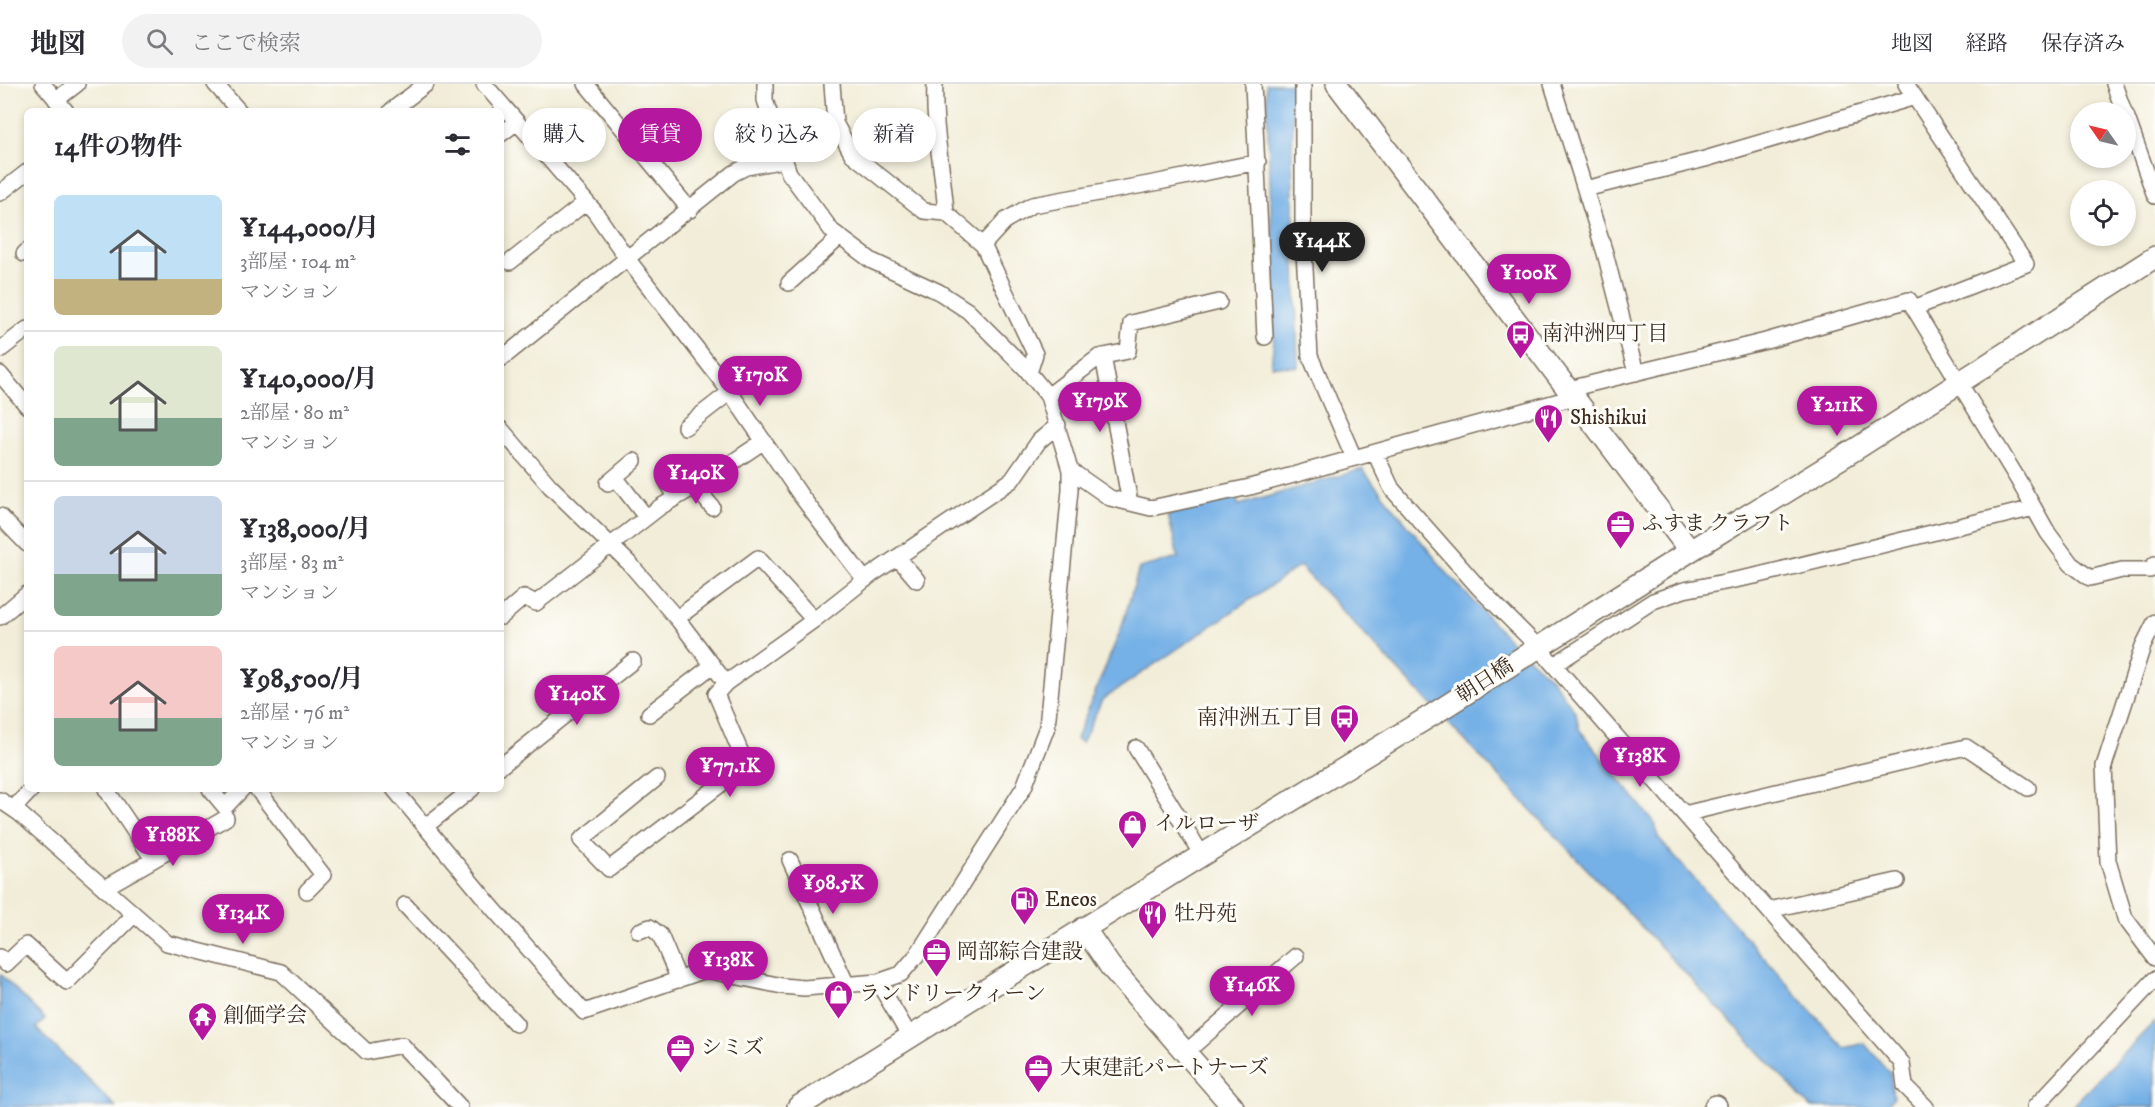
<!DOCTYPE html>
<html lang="ja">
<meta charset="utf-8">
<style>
body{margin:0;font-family:"IM FELL DW Pica","Noto Serif JP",serif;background:#f2f2f3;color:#2b2b33;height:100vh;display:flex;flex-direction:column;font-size:22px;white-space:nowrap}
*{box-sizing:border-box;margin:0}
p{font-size:20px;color:#7c7c81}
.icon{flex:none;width:33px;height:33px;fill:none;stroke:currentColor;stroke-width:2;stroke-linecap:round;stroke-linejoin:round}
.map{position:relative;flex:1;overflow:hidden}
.details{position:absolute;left:24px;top:24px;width:480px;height:684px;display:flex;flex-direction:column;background:#fff;border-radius:9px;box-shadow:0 3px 9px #0003}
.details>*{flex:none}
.top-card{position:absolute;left:522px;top:24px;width:570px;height:54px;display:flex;gap:12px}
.needle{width:39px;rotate:304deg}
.fabs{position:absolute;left:2070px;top:18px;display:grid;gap:12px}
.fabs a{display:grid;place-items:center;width:66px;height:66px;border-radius:50%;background:#fff;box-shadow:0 3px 9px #0003;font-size:30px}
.price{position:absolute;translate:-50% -51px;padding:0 14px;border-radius:21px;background:#b5179e;color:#fff;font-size:20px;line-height:39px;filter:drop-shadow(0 2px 3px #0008)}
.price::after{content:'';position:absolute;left:50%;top:36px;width:18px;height:14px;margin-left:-9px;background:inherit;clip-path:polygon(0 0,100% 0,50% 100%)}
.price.on{background:#222;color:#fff}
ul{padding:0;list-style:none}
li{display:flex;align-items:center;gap:18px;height:150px;padding:0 30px}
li+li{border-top:2px solid #e1e1e2}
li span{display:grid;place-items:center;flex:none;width:168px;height:120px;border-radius:9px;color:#555}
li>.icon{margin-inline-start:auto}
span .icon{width:72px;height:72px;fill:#fffc;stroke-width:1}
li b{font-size:26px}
h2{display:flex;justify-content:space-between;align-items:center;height:72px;padding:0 30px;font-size:26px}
.chip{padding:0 21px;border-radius:27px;background:#fff;box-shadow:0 3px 9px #0003;font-size:21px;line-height:54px}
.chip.on{background:#b5179e;color:#fff}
header{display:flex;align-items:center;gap:36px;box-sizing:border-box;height:84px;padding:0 30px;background:#fff;border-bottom:2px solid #e1e1e2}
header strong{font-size:28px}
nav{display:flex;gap:33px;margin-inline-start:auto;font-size:21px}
.search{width:420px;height:54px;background:#f2f2f3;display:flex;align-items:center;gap:15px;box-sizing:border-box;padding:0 21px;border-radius:33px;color:#7c7c81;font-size:22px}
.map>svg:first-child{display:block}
.water{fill:#75b0e6;stroke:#586d82;stroke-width:1.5}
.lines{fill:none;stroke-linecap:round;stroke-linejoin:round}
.street-casing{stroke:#7b6e5f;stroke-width:18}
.secondary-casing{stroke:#7b6e5f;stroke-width:24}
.street{stroke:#fff;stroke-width:15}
.secondary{stroke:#fff;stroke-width:21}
.labels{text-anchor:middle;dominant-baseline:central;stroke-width:6;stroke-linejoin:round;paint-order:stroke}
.poi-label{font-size:21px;fill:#3b2a1e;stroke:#fdfcf7;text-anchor:start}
.street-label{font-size:21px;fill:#3b2a1e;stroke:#fdfcf7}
</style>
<header>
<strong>地図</strong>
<div class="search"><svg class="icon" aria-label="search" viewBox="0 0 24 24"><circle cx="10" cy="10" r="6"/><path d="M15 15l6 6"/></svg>ここで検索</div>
<nav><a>地図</a><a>経路</a><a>保存済み</a></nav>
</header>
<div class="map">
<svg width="2155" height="1023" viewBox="0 0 2155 1023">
<rect width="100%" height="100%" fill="#fdfcf7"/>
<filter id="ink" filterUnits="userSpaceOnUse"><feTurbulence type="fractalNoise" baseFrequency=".0167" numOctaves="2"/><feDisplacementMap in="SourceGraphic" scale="12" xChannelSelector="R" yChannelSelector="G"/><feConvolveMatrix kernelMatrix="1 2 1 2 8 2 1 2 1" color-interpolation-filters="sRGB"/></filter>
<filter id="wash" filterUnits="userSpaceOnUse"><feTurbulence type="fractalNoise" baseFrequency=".008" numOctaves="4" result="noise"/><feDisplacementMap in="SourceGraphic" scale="24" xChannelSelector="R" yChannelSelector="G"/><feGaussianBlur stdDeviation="1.35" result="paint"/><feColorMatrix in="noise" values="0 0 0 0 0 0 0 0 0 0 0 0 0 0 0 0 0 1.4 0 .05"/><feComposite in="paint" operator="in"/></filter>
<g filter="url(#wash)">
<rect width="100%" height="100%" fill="#f2edd8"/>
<!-- water -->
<path class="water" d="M 1266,0 L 1294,0 L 1292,70 L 1298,283 L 1271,282 L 1274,255 L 1274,203 Z
M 1362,385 L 1448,490 L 1507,554 L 1552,595 L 1576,629 L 1579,645 L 1656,741 L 1658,754 L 1844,964 L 1864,959 L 1890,989 L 1893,1014 L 1883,1023 L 1810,1023 C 1643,841 1469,663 1300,482 L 1102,616 L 1082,659 L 1076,655 L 1121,545 L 1139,484 L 1178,474 L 1168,430 L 1235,412 L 1239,421 Z
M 0,890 L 45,935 L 36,944 L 116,1023 L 0,1023 Z
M 2155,937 L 2155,1023 L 2071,1023 Z"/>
</g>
<g filter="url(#ink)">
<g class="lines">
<defs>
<path id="street" d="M 43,0 L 66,27
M 215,0 L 239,27
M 484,0 L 595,128 L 626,173 L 730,308 L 801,412 L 865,496
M 586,0 L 690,126
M 832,0 L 835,39 L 852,70 L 924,127 L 946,129 L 983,161
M 935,0 C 933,43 943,86 946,129
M 1253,0 L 1265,253
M 1303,0 L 1303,150 L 1310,272 L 1354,374
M 1552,0 L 1605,169 L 1636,289
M 1906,0 L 2026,180 L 1914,224
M 2114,0 L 2124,28
M 56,16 L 77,0
M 391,27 L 426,0
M 2126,31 L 2155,112
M 501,50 L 517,38
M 746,83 L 752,58 L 771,34
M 1585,105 L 1705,75 L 1915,13
M 0,109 L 27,88
M 24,170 L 27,167
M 510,178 L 586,118
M 789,199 L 840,153
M 0,266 L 27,245
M 1103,272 L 1130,419
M 501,275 L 734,89 L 746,83 L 785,76
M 1029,289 L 1035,270 L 983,161 L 1006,136 L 1032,121 L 1154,99 L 1258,78
M 0,290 L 27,322
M 1569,305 L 1766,257 L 1909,216 L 2017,394 L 2048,449 L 2071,480 L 2090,494 L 2122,486 L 2150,486 L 2155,480
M 1048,312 L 1099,273 L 1128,267 L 1131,239 L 1219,218
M 685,343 L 730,308
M 501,345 L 550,402 L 630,480 L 679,537 L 726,599 L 716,610 L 746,681 L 609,785 L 581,756 L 657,694
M 1375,369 L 1392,405 L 1480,505 L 1538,563 L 1902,979 L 1905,1002 L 1926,1023
M 1070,386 L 1110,414 L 1151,424 L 1250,403 L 1574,313
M 615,393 L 646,433
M 608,399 L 634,377
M 668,399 L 676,413
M 695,402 L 712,423
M 0,432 L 27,460
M 898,474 L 917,496
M 0,533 L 27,510
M 501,533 L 524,513 L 536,519 L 660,423 L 706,396 L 764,357
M 677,534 L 758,474 L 814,536
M 2155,538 L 2143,562 L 2104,682 L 2108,777 L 2125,834 L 2155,874
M 1554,581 L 1653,517 L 1684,506 L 1755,492 L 2034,424
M 726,599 L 814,536 L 871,491 L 1012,396 L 1039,357 L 1058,341
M 649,630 L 713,581
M 1136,664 L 1202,771
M 501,682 L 633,577
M 106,705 L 153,775
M 210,705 L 225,723 L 242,705
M 257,705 L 323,791 L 307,807
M 394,705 L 491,822 L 584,928 L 706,886 L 782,902 L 804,904 L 878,898 L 901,890 L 917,871 L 1024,703 L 1047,643 L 1070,406 L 1070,386 L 1048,312 L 1026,285 L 968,227 L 939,208 L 872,177 L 832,147 L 789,89 L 765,16 L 765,0
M 0,716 L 19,729 L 167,859 L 281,888 L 367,968 L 402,961 L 460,1023
M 13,725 L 32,705
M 1684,730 L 1966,663 L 2028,704
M 426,742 L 472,705
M 790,776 L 846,899
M 104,804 L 226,734
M 405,821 L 516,940
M 1769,826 L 1897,797
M 639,847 L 650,843 L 660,851 L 679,896
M 0,873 L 6,880 L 26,861 L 67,898 L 134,831
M 878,898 L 910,953
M 1185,969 L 1296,872
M 2035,1023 L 2155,895"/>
<path id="secondary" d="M 1337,0 L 1690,467
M 1084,844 L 1110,882 L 1233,1023
M 798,1023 L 1202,771 L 1432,631 L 1690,467 L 1859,363 L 2155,173
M 1715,1023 L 1716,1022"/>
</defs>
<!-- street casing -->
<use href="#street" class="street-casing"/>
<!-- secondary casing -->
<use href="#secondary" class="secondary-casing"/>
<!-- street -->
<use href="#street" class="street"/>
<!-- secondary -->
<use href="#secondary" class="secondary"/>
</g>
</g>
<!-- icons -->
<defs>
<symbol id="bus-pin" viewBox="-11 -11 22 30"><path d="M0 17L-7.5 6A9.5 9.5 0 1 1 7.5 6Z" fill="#b5179e" stroke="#fdfcf7"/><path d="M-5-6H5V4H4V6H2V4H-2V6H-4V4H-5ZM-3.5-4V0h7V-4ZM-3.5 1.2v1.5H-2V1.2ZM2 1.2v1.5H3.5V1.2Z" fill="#fff"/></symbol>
<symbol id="restaurant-pin" viewBox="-11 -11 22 30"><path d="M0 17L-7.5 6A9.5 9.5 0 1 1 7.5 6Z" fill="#b5179e" stroke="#fdfcf7"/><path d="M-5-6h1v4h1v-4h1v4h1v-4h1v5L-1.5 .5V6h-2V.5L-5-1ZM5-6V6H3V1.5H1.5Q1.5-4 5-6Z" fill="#fff"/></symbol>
<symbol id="office-pin" viewBox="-11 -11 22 30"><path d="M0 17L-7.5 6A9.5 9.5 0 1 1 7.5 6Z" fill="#b5179e" stroke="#fdfcf7"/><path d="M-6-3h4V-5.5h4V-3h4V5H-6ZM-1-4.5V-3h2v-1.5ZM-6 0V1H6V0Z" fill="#fff"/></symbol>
<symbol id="shop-pin" viewBox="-11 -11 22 30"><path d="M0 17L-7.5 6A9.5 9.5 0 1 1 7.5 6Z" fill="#b5179e" stroke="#fdfcf7"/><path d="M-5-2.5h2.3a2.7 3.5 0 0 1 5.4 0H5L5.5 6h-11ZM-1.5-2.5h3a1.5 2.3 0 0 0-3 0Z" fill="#fff"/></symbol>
<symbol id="fuel-pin" viewBox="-11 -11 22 30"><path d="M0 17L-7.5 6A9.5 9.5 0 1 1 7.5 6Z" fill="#b5179e" stroke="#fdfcf7"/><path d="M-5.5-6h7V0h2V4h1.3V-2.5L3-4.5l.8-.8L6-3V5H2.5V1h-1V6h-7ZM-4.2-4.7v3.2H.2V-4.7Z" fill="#fff"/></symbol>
<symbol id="temple-pin" viewBox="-11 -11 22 30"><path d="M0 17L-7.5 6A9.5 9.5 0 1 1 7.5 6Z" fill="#b5179e" stroke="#fdfcf7"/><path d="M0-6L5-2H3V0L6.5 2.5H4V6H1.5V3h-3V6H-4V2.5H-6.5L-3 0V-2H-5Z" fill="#fff"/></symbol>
</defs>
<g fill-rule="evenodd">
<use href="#bus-pin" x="1504" y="234" width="33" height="45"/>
<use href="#restaurant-pin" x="1532" y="318" width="33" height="45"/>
<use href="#office-pin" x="1604" y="424" width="33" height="45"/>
<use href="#bus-pin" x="1328" y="618" width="33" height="45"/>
<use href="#shop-pin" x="1116" y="724" width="33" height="45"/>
<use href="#fuel-pin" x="1008" y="800" width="33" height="45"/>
<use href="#restaurant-pin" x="1136" y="814" width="33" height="45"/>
<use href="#office-pin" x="920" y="852" width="33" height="45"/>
<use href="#shop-pin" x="822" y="894" width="33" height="45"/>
<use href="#temple-pin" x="186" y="916" width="33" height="45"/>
<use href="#office-pin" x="664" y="948" width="33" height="45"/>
<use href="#office-pin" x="1022" y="968" width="33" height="45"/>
</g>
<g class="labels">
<!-- poi labels -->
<g class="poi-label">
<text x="1542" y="250">南沖洲四丁目</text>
<text x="1570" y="334">Shishikui</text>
<text x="1642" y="440">ふすま クラフト</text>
<text x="1323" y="634" text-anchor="end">南沖洲五丁目</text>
<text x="1154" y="740">イルローザ</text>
<text x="1045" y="816">Eneos</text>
<text x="1174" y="830">牡丹苑</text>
<text x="957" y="868">岡部綜合建設</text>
<text x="859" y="910">ランドリークィーン</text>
<text x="223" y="932">創価学会</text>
<text x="701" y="964">シミズ</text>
<text x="1060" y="984">大東建託パートナーズ</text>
</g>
<!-- street labels -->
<g class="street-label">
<text transform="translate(1485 597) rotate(-33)">朝日橋</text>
</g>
</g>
</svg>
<div class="fabs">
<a><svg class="needle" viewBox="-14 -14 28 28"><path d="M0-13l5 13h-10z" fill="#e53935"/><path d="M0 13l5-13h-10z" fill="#7c7c81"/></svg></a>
<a><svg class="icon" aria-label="locate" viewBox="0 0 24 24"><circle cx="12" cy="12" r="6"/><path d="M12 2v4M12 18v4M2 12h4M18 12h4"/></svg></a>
</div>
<b class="price on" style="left:1322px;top:189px">¥144K</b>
<b class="price" style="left:1529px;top:221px">¥100K</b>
<b class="price" style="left:760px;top:323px">¥170K</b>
<b class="price" style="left:1100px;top:349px">¥179K</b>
<b class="price" style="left:1837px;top:353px">¥211K</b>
<b class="price" style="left:696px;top:421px">¥140K</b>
<b class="price" style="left:577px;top:642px">¥140K</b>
<b class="price" style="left:1640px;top:704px">¥138K</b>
<b class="price" style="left:730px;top:714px">¥77.1K</b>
<b class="price" style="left:173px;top:783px">¥188K</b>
<b class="price" style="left:833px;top:831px">¥98.5K</b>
<b class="price" style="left:243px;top:861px">¥134K</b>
<b class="price" style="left:728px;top:908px">¥138K</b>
<b class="price" style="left:1252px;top:933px">¥146K</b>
<div class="top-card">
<a class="chip">購入</a>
<a class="chip on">賃貸</a>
<a class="chip">絞り込み</a>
<a class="chip">新着</a>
</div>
<section class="details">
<h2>14件の物件<svg class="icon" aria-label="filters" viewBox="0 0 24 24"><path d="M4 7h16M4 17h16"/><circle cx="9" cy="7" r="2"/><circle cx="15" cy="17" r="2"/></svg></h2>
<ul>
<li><span style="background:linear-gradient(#bfe0f5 70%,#c2b280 0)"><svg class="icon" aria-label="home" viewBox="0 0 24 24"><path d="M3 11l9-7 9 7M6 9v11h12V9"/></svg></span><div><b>¥144,000/月</b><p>3部屋 · 104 m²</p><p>マンション</p></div></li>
<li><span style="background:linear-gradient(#dfe7d0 60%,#7fa58c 0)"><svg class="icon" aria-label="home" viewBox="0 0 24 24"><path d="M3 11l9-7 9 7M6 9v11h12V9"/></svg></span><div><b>¥140,000/月</b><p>2部屋 · 80 m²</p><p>マンション</p></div></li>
<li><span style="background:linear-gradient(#c9d6e8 65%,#7fa58c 0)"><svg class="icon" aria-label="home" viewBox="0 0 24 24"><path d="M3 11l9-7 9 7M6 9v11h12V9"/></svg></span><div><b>¥138,000/月</b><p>3部屋 · 83 m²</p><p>マンション</p></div></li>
<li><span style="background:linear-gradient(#f6c9c9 60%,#7fa58c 0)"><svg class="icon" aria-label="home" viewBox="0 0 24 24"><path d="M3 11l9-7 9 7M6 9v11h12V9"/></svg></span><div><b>¥98,500/月</b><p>2部屋 · 76 m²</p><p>マンション</p></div></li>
</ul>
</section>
</div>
